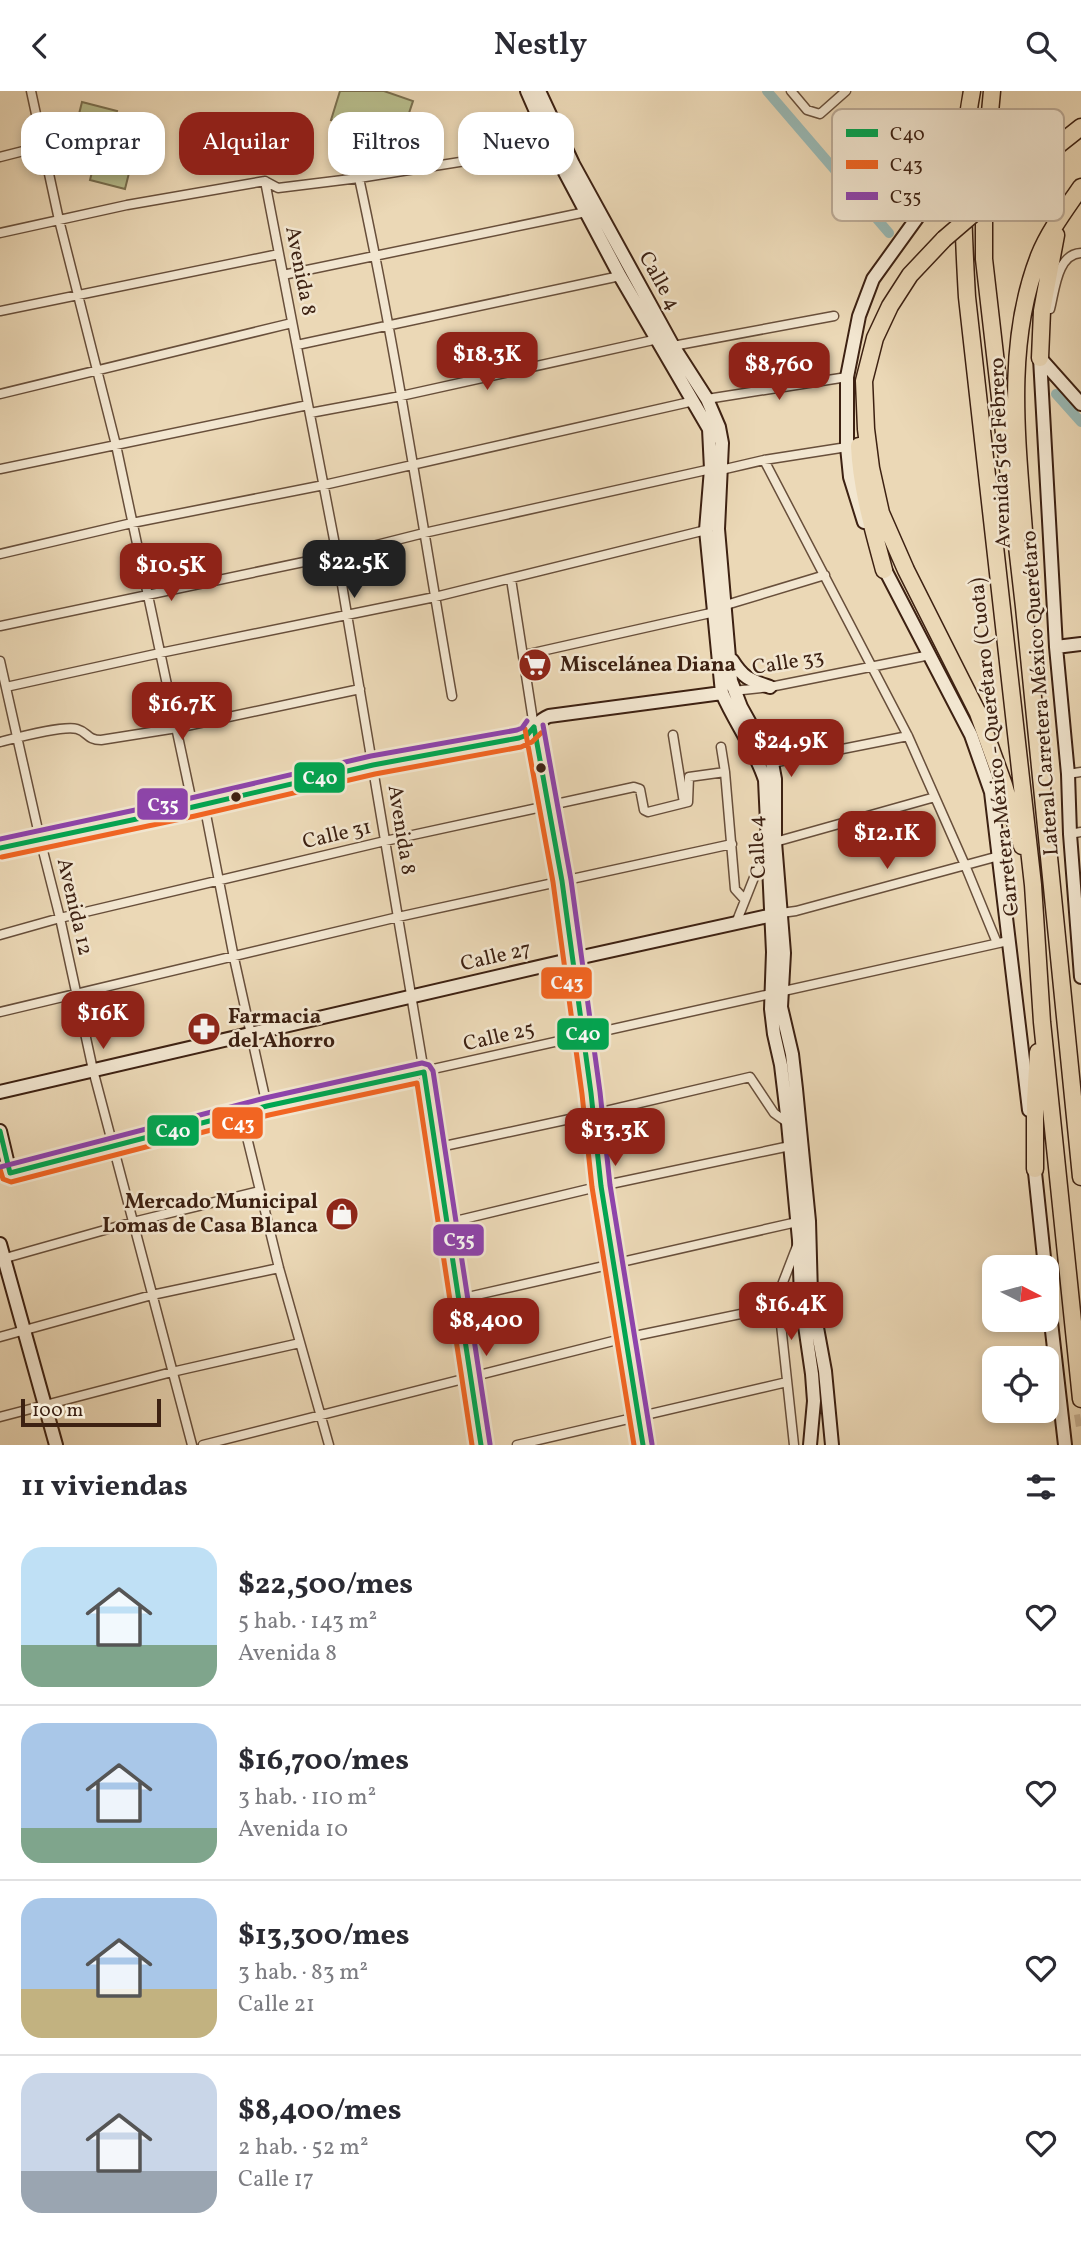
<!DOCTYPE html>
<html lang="es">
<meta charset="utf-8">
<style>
body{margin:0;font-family:Vollkorn,serif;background:#f2f2f3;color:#2b2b33;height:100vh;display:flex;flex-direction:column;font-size:26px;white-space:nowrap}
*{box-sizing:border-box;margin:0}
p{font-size:23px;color:#7c7c81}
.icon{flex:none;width:38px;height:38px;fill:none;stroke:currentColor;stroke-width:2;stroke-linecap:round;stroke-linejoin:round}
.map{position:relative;height:1354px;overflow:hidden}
.details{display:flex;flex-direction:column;background:#fff;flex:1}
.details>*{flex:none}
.top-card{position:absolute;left:21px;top:21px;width:700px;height:63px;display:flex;gap:14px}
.needle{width:46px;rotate:96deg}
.fabs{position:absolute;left:982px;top:1164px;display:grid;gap:14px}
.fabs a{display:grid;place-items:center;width:77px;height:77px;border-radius:14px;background:#fff;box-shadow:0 4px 10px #0003;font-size:35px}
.scale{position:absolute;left:21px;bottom:18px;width:140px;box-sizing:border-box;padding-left:7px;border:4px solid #3d2112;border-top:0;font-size:19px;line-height:24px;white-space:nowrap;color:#3d2112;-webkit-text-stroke:5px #f2e6d0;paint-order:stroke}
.price{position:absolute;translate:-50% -60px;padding:0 16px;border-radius:14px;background:#8f2418;color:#fff;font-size:23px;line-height:46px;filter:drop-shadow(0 2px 4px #0008)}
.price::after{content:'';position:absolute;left:50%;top:42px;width:21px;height:16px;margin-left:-10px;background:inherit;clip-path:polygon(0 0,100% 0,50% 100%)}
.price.on{background:#222;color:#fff}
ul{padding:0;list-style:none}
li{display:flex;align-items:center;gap:21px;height:175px;padding:0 21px}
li+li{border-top:2px solid #e1e1e2}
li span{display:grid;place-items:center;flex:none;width:196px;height:140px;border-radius:21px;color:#555}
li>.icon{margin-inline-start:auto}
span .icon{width:84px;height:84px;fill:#fffc;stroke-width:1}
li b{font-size:30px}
h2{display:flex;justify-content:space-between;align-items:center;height:84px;padding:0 21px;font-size:30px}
.chip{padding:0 24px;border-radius:21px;background:#fff;box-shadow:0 4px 10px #0003;font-size:24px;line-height:63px}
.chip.on{background:#8f2418;color:#fff}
header{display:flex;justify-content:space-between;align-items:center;height:91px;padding:0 21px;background:#fff;font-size:32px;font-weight:600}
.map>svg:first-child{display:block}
.park{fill:#b8be8d;stroke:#7a7050;stroke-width:2}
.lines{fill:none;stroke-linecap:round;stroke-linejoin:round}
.canal{stroke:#99b9b5;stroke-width:10}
.secondary-tunnel{stroke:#c8b395;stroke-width:12;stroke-dasharray:12 6;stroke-linecap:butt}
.street-casing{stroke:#684f3b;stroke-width:11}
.secondary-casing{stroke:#3d2112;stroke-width:16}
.highway-casing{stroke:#3d2112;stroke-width:19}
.street{stroke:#f2e6d0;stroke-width:8}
.secondary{stroke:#f2e6d0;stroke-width:12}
.highway{stroke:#ebd8b6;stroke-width:16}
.highway-bridge-casing{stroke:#3d2112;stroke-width:19;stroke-linecap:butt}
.highway-bridge{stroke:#ebd8b6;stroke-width:16}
.bus-1-casing{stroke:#f2e6d0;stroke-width:10}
.bus-2-casing{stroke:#f2e6d0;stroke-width:10}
.bus-3-casing{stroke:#f2e6d0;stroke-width:10}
.bus-1{stroke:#00a651;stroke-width:5}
.bus-2{stroke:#f26522;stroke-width:5}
.bus-3{stroke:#8e44ad;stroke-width:5}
.bus-dot{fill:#3d2112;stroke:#f2e6d0;stroke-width:2.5}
.labels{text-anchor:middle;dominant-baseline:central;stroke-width:5;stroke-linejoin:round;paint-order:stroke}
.street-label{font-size:21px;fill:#3d2112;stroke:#f2e6d0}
.poi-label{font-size:21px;font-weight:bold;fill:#3d2112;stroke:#f2e6d0;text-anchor:start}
.key{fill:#f2e6d0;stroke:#bcab97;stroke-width:2}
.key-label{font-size:19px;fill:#3d2112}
.line-badge{stroke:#f2e6d0;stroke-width:2.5}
.badge-label{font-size:19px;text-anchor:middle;font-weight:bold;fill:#fff}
</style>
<header><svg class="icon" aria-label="back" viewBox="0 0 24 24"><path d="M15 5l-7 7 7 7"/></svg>Nestly<svg class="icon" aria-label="search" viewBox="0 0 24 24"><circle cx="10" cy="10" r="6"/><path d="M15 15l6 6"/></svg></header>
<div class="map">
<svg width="1081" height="1354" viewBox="0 0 1081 1354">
<rect width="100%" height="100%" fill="#ebd8b6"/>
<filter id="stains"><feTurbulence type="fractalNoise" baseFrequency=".00286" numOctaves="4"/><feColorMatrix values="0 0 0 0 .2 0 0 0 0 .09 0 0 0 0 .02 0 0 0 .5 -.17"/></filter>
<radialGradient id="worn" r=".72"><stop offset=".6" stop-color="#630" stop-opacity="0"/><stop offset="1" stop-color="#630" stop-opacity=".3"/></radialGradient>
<!-- park -->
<path class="park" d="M 340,0 L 384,0 L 413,10 L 399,52 L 331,29 Z
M 82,11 L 117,20 L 112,40 L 77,31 Z
M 93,41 L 128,50 L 123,70 L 88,61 Z
M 95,69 L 130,78 L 125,98 L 90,89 Z"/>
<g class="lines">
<!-- canal -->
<path class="canal" d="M 767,0 L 889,142
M 1056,303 L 1081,331"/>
<!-- secondary-tunnel -->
<path class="secondary-tunnel" d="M 1075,1330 L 1081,1329"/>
<defs>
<path id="street" d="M 31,0 L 59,129 L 116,354 L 193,716
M 791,0 L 807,19 L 820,23 L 846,0
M 0,66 L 43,55
M 359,87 C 396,258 422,432 452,605
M 265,90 L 337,464 L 424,981 L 481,1354
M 0,142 L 127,114 L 265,90 L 278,97 L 359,87 L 554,56
M 283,184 L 586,121
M 1050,218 C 1055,199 1057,163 1081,162
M 0,220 L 279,163
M 297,254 L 620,185
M 673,255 L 834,225
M 0,303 L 292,232
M 707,308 L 847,286
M 310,322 L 401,305 L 658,248
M 764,369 L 908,645 L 965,774 L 997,852
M 0,378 L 308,314
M 721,379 L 764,369 L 847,356
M 0,463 L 132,432 L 324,394 L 694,310
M 511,488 L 534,636 L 562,790 L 591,1002 L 601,1095 L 643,1354
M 726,514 L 825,484
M 0,535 L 337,464 L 424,442 L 711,378
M 524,564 L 715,521
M 0,570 L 40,748 L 60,827 L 93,979 L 192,1354
M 6,596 L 160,562 L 435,506 L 706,439
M 733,600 L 770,596 L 930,564
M 673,644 L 684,712
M 0,651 C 16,647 63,634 77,638 C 88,641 87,649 101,649 L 177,637 L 360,598
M 721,656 L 725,681 L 735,798 L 745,809
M 772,672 L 908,645
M 1068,683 L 1081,681
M 204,713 L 234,867 L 267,1015
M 1070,743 L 1081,741
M 775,751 L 935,706
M 781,822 L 796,820 L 999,765
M 736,832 L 761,769
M 0,844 L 60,827 L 385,750 L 634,696 L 640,698 L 644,719 L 648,721 L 688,711 L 689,686 L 725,681
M 0,921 L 398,826 L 732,753
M 241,1022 L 279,1177 L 329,1354
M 435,1057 L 593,1023 L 750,986 L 774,1022 L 788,1032
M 0,1085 L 267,1015 L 1008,850
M 447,1132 L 601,1095 L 790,1055
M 2,1168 L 133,1131 L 260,1100
M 459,1208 L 797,1131
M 0,1246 L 152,1204 L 279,1177
M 0,1326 L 172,1281 L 300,1252
M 203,1354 L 625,1247 L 779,1215
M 517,1354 L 787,1291
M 794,1354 L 779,1215 L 780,1199 L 797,1155"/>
<path id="secondary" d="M 527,0 L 552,57 L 620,185 L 709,338 L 711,378 L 706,439 L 722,602 C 735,632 755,658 765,689 L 773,861 L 771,918 L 774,943 L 781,974 L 788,1032 L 799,1149 L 801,1207 L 812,1283 L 814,1310 L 810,1354
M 539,0 L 573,73 L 673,255 L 707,308 L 719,336 L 722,352 L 718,438 L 731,590 L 741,616 L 772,672 L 775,688 L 775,751 L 784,862 L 781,916 L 792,963 L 796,998 L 809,1130 L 811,1204 L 825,1280 L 832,1354
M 1040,267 L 1056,556 L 1068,683 L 1070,743 L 1081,886
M 1040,267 L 1081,313
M 864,431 L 850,386 L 847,356 L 847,286 L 859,225 L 873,188 L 922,120 L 965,29
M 882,473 L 971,644 L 991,701 L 1029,1019
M 1056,556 L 1081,553
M 732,569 C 744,588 750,589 770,596
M 0,757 L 193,716 L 373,674 L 519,647 C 532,642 536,630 549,625 L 722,602
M 0,1001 L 573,868 L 777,823
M 0,1040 L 10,1082
M 1034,1072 L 1045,1176
M 0,1153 L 56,1354
M 1046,1187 L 1065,1354"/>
<path id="highway" d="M 972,0 C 959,68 963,137 967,206 L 1033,794 L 1042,931 L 1081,1308
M 992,0 L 984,85 L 984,168 L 1024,516 L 1081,1086
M 994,105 L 1081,36
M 944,148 L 910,184 L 890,215 L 875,247 L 864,290 L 866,338 L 871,377 L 881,422 L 906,479 L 978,622 L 1004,694 L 1022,755
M 1040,267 L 1042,220 L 1056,144
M 859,355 C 861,398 873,438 884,479
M 1024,440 C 1017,348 1005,252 1039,165 C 1049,140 1066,118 1081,96
M 1035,1078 L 1035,1010 L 1038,961"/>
</defs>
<!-- street casing -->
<use href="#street" class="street-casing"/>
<!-- secondary casing -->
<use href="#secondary" class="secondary-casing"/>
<!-- highway casing -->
<use href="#highway" class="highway-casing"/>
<!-- street -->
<use href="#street" class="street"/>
<!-- secondary -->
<use href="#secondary" class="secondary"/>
<!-- highway -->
<use href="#highway" class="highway"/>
<defs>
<path id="highway-bridge" d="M 944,148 L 994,105"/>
</defs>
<!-- highway-bridge casing -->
<use href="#highway-bridge" class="highway-bridge-casing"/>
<!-- highway-bridge -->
<use href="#highway-bridge" class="highway-bridge"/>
<defs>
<path id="bus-1" d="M 534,636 L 562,790 L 591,1002 L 601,1095 L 643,1354
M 0,757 L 193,716 L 373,674 L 519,647 L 527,644 L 534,636
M 0,1040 L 10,1082 L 267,1015 L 424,981 L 481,1354"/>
<path id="bus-2" d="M 525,638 L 553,791 L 582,1003 L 592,1096 L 634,1354
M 2,766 L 195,725 L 375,683 L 521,656 L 532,651 L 541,642
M 0,1078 L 3,1088 L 11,1091 L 269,1024 L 417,992 L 472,1354"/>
<path id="bus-3" d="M 543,634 L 571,789 L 600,1001 L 610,1094 L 652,1353
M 0,748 L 191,707 L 371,665 L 517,639 L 522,637 L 527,630
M 0,1076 L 265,1007 L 422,972 L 429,974 L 433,980 L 490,1353"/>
</defs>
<!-- bus-1 casing -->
<use href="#bus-1" class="bus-1-casing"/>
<!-- bus-2 casing -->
<use href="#bus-2" class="bus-2-casing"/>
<!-- bus-3 casing -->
<use href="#bus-3" class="bus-3-casing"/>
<!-- bus-1 -->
<use href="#bus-1" class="bus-1"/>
<!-- bus-2 -->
<use href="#bus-2" class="bus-2"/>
<!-- bus-3 -->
<use href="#bus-3" class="bus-3"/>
</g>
<!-- icons -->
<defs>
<symbol id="supermarket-disc" viewBox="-11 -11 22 22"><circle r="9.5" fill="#8f2418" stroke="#f2e6d0"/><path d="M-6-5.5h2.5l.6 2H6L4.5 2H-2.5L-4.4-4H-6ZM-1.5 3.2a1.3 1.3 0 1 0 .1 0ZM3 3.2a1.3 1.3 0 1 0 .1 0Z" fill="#fff"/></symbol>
<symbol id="pharmacy-disc" viewBox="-11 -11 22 22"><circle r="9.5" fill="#8f2418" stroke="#f2e6d0"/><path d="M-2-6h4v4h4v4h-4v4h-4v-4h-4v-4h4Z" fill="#fff"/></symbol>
<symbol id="shop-disc" viewBox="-11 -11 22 22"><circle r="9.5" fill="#8f2418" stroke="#f2e6d0"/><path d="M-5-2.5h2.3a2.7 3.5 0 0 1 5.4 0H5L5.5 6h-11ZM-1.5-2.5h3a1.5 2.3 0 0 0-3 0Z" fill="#fff"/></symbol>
</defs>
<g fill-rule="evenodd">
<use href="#supermarket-disc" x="516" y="555" width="38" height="38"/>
<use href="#pharmacy-disc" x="185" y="919" width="38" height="38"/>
<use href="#shop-disc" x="323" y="1104" width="38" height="38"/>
</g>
<!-- markers -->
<g class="bus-dot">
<circle cx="541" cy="677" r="6"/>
<circle cx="236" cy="706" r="6"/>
</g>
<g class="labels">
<!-- street labels -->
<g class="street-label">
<text transform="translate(300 180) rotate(79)">Avenida 8</text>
<text transform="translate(659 190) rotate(61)">Calle 4</text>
<text transform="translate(1001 362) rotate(-92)">Avenida 5 de Febrero</text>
<text transform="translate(788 572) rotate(-9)">Calle 33</text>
<text transform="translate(1041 602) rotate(-94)">Lateral Carretera México Querétaro</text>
<text transform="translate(995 656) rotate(-96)">Carretera México - Querétaro (Cuota)</text>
<text transform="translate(401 739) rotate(81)">Avenida 8</text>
<text transform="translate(337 744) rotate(-13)">Calle 31</text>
<text transform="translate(758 756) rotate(-93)">Calle 4</text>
<text transform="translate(74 816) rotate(77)">Avenida 12</text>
<text transform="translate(496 866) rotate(-13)">Calle 27</text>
<text transform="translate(499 946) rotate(-13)">Calle 25</text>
</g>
<!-- poi labels -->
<g class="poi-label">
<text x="560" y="574">Miscelánea Diana</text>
<text x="228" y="926">Farmacia<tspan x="228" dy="24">del Ahorro</tspan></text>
<text x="318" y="1111" text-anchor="end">Mercado Municipal<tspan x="318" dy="24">Lomas de Casa Blanca</tspan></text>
</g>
</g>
<!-- legend -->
<rect x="832" y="18" width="232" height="112" rx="10" class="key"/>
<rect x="846" y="38" width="32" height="8" fill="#00a651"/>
<rect x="846" y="69" width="32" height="9" fill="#f26522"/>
<rect x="846" y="101" width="32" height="8" fill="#8e44ad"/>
<g class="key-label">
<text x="890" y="49">C40</text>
<text x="890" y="80">C43</text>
<text x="890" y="112">C35</text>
</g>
<g class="line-badge">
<rect x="293" y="670" width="53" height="33" rx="7" fill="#00a651"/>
<rect x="136" y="696" width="53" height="34" rx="7" fill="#8e44ad"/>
<rect x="540" y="875" width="53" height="34" rx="7" fill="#f26522"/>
<rect x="556" y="926" width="54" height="34" rx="7" fill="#00a651"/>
<rect x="211" y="1015" width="53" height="34" rx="7" fill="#f26522"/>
<rect x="146" y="1023" width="54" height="33" rx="7" fill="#00a651"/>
<rect x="432" y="1132" width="53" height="34" rx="7" fill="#8e44ad"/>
</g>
<g class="badge-label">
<text x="320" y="693">C40</text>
<text x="163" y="720">C35</text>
<text x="567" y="898">C43</text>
<text x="583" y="949">C40</text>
<text x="238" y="1039">C43</text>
<text x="173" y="1046">C40</text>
<text x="459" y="1155">C35</text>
</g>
<rect width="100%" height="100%" filter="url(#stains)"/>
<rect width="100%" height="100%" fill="url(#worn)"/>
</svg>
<div class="fabs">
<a><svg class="needle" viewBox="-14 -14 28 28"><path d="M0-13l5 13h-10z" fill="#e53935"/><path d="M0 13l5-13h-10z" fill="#7c7c81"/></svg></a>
<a><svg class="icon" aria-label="locate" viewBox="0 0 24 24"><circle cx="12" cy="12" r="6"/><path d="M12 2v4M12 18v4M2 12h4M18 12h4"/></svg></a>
</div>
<div class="scale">100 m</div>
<b class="price" style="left:487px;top:301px">$18.3K</b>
<b class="price" style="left:779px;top:311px">$8,760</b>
<b class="price on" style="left:354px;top:509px">$22.5K</b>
<b class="price" style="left:171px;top:512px">$10.5K</b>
<b class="price" style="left:182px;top:651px">$16.7K</b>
<b class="price" style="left:791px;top:688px">$24.9K</b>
<b class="price" style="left:887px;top:780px">$12.1K</b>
<b class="price" style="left:103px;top:960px">$16K</b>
<b class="price" style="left:615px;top:1077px">$13.3K</b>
<b class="price" style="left:791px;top:1251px">$16.4K</b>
<b class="price" style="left:486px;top:1267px">$8,400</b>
<div class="top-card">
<a class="chip">Comprar</a>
<a class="chip on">Alquilar</a>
<a class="chip">Filtros</a>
<a class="chip">Nuevo</a>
</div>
</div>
<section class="details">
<h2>11 viviendas<svg class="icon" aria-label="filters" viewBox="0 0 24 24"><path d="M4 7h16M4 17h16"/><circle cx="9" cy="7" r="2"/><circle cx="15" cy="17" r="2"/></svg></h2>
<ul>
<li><span style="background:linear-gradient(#bfe0f5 70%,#7fa58c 0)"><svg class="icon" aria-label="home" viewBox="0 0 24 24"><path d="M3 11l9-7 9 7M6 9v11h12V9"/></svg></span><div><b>$22,500/mes</b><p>5 hab. · 143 m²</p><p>Avenida 8</p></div><svg class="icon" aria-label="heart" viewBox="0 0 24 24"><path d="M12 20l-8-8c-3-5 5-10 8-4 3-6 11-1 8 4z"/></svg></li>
<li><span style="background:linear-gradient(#a9c7e8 75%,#7fa58c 0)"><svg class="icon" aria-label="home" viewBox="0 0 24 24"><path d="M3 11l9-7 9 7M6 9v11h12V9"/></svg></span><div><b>$16,700/mes</b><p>3 hab. · 110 m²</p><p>Avenida 10</p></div><svg class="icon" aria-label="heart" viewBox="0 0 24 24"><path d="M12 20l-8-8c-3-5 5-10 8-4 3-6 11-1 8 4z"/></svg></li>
<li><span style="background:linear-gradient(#a9c7e8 65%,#c2b280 0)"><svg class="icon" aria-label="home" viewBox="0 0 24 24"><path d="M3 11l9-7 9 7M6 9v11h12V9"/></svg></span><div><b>$13,300/mes</b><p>3 hab. · 83 m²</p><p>Calle 21</p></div><svg class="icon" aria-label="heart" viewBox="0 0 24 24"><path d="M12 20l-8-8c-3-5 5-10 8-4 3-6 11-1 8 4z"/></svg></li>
<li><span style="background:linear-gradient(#c9d6e8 70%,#9aa5b1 0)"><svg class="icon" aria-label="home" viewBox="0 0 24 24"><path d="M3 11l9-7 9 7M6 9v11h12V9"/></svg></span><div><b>$8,400/mes</b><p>2 hab. · 52 m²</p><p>Calle 17</p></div><svg class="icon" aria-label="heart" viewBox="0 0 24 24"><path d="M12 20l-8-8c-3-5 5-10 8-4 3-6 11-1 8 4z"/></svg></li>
</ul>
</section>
